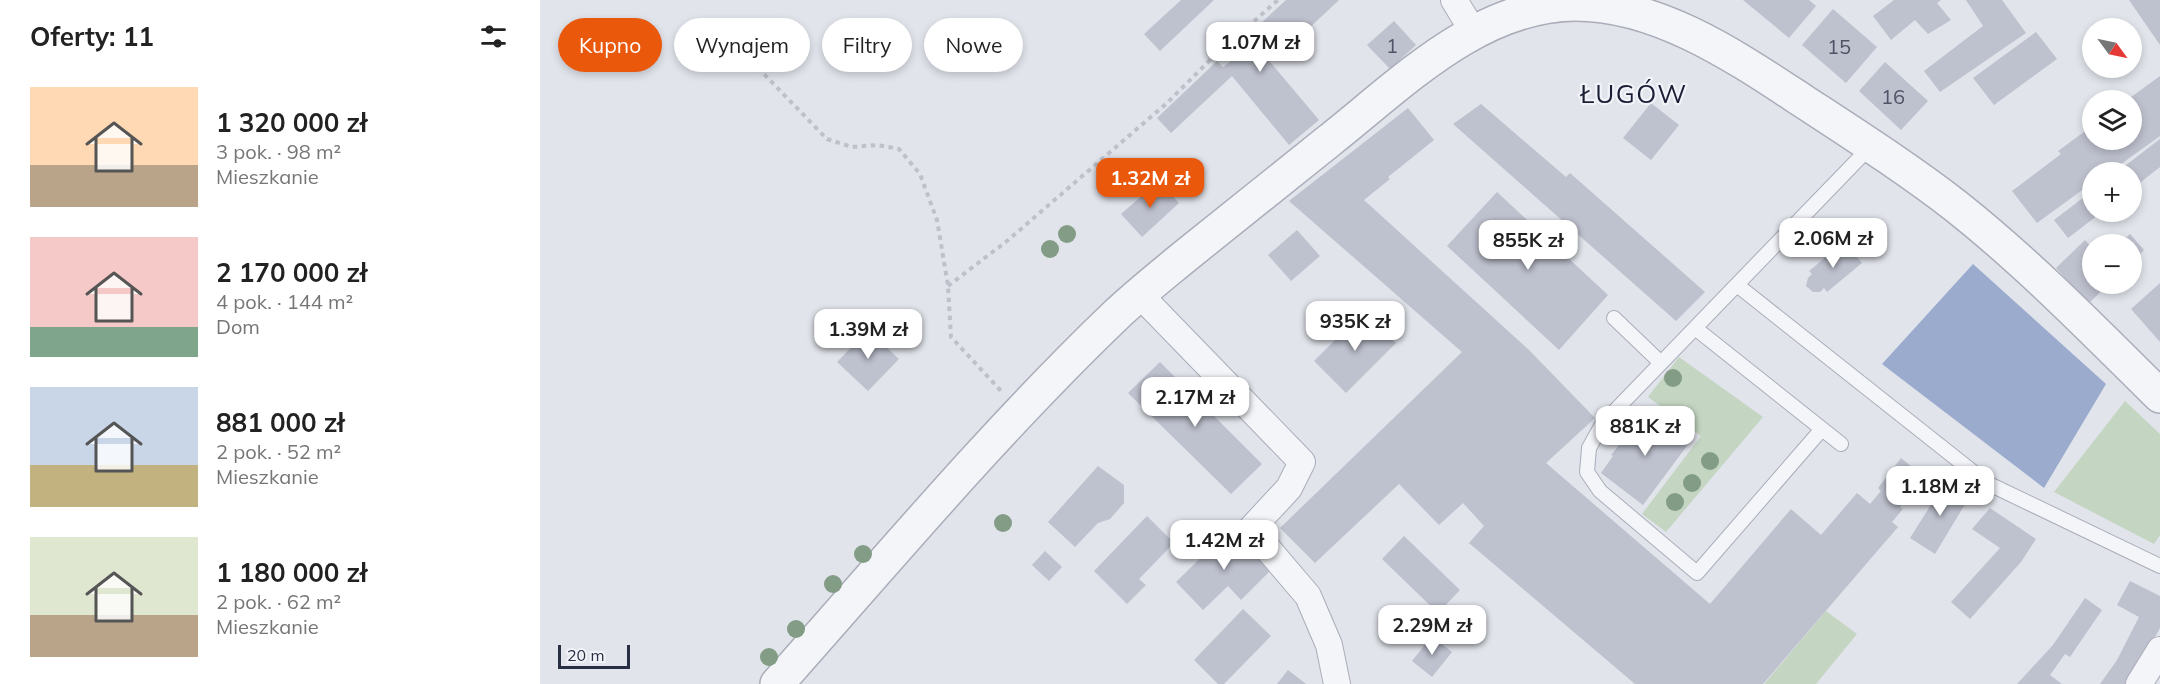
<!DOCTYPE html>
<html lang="pl">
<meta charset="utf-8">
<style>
body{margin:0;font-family:Mulish,sans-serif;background:#f6f6f6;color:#222;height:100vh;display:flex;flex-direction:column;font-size:22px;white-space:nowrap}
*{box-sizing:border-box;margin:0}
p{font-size:20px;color:#767676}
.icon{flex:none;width:33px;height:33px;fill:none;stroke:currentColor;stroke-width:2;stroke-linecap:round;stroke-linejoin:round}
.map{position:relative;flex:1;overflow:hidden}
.drawer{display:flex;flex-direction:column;background:#fff;width:540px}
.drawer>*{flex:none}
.guide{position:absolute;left:18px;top:18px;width:570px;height:54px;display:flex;gap:12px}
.needle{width:39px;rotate:123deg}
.buttons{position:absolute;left:1542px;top:18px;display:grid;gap:12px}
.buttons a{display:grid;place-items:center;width:60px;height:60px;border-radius:50%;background:#fff;box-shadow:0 3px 9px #0003;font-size:30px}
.scale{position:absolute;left:18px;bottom:15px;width:72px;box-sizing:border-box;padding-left:6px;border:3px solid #282e44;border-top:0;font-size:16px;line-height:21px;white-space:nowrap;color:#282e44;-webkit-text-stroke:4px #f1f3f8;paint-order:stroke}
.price{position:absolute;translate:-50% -51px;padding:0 14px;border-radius:12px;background:#fff;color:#222;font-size:20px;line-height:39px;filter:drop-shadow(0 2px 3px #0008)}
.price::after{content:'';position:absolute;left:50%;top:36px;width:18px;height:14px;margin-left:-9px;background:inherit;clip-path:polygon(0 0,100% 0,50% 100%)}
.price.on{background:#ea580c;color:#fff}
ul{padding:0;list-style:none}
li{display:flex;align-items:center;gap:18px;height:150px;padding:0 30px}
li span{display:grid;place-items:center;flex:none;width:168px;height:120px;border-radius:0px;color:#555}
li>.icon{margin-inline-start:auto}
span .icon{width:72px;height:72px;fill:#fffc;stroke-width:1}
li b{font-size:26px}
h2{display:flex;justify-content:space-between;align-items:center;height:72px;padding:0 30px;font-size:26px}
.tag{padding:0 21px;border-radius:27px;background:#fff;box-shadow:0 3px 9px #0003;font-size:21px;line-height:54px}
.tag.on{background:#ea580c;color:#fff}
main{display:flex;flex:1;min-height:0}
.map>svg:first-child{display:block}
.green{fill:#c4d5c2}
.water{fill:#9aabcd}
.building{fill:#bec1ce}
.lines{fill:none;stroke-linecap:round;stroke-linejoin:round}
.service-casing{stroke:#aaadb9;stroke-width:16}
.minor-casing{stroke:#aaadb9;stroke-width:28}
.tertiary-casing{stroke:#aaadb9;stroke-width:36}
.path{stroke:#bfc1ca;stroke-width:4;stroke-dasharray:4.5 4.5;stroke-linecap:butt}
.service{stroke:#f4f5f9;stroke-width:14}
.minor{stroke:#f4f5f9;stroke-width:26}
.tertiary{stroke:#f4f5f9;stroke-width:33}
.tree{fill:#839c86}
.labels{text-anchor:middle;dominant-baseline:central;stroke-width:4.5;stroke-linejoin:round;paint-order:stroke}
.number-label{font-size:20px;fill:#4e5366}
.quarter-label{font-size:26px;letter-spacing:1.5px;fill:#1a1f35;stroke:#f1f3f8}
</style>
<main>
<section class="drawer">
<h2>Oferty: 11<svg class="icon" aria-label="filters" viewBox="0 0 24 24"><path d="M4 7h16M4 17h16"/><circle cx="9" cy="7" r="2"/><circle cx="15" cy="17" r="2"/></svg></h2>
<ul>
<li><span style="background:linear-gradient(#ffd9b3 65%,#b9a48a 0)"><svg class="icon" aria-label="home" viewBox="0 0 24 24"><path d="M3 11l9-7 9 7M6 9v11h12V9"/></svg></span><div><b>1 320 000 zł</b><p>3 pok. · 98 m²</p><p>Mieszkanie</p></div></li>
<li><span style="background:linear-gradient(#f6c9c9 75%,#7fa58c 0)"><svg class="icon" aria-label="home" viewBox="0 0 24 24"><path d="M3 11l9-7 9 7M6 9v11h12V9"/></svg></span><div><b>2 170 000 zł</b><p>4 pok. · 144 m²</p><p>Dom</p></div></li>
<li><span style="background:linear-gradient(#c9d6e8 65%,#c2b280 0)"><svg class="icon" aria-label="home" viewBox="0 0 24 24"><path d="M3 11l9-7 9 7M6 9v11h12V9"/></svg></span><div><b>881 000 zł</b><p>2 pok. · 52 m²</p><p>Mieszkanie</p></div></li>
<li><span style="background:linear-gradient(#dfe7d0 65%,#b9a48a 0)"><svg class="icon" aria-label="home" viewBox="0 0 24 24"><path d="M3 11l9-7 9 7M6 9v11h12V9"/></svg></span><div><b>1 180 000 zł</b><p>2 pok. · 62 m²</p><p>Mieszkanie</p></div></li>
</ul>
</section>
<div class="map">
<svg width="1620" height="684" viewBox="0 0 1620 684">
<rect width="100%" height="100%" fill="#e1e4eb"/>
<!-- green -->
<path class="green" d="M 1139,357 L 1223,417 L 1126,532 L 1102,514 L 1161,436 L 1108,397 Z
M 1585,401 L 1620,434 L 1620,535 L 1614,544 L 1514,492 Z
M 1286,611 L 1317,634 L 1276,684 L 1224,684 Z"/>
<!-- water -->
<path class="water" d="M 1433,264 L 1566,384 L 1504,488 L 1342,364 Z"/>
<!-- building -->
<path class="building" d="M 641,0 L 674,0 L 620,51 L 604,34 Z
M 746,0 L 799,0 L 748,48 L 737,36 L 720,50 L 779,120 L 749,145 L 692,76 L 631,133 L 617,118 L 677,61 L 683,67 L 696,57 L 691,51 Z
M 1203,0 L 1269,0 L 1276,6 L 1249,38 Z
M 1354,0 L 1401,0 L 1397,3 L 1411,20 L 1388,34 L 1375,20 L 1351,40 L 1333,16 Z
M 1426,0 L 1462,0 L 1486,33 L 1400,92 L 1384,71 L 1443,26 Z
M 1589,0 L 1620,0 L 1620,45 Z
M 1293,9 L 1337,47 L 1306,83 L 1262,45 Z
M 854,21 L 876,45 L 850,69 L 827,45 Z
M 1496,32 L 1517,59 L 1454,105 L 1433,78 Z
M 1345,62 L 1388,101 L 1361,130 L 1319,91 Z
M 1620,76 L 1620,136 L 1570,172 L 1552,172 L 1552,186 L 1547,190 L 1545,188 L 1497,223 L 1472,191 L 1521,154 L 1518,151 L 1552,126 L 1552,140 L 1592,140 L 1592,100 L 1587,100 Z
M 1111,103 L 1139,125 L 1111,160 L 1083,138 Z
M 941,104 L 1026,177 L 1030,173 L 1165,292 L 1136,321 L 913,124 Z
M 868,108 L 894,140 L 848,177 L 850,179 L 824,200 L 990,351 L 1055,418 L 1006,463 L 1170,604 L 1251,509 L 1281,535 L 1317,493 L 1330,504 L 1341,491 L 1338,488 L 1361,458 L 1383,476 L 1360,507 L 1363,509 L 1352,522 L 1358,527 L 1223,684 L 1095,684 L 929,543 L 944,526 L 923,503 L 899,525 L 859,484 L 775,563 L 740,528 L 922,352 L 749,201 Z
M 1620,139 L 1620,167 L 1592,189 L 1592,172 L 1577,172 Z
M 619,181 L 639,203 L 602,237 L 581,214 Z
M 1552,191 L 1552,212 L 1562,212 L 1528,238 L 1514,220 Z
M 957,192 L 1068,295 L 1019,350 L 907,246 Z
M 757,230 L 780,256 L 751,281 L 728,255 Z
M 1590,234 L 1604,250 L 1592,263 L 1592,244 L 1579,244 Z
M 1545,240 L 1552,248 L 1552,284 L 1569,284 L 1549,303 L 1516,268 Z
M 1304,242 L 1322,263 L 1287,292 L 1284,288 L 1280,292 L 1273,292 L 1266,286 L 1268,278 L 1272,274 L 1269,271 Z
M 1620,283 L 1620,342 L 1591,309 Z
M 824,311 L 856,343 L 806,393 L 774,361 Z
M 328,330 L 359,359 L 328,391 L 297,362 Z
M 620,362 L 722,464 L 691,494 L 588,393 Z
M 1108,410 L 1149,443 L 1103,505 L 1061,473 L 1073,456 L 1071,455 Z
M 558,466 L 584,485 L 584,503 L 570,519 L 558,523 L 535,547 L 508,522 Z
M 1406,481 L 1430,496 L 1395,554 L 1370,538 Z
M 1450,508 L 1496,539 L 1481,562 L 1430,619 L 1411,602 L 1460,548 L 1432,529 Z
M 607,516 L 634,543 L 599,579 L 606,585 L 587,604 L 554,571 Z
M 690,529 L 731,570 L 701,600 L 688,586 L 663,610 L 636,582 Z
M 864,536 L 920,590 L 898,613 L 842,559 Z
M 505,551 L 522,567 L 509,581 L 492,565 Z
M 1590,581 L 1620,596 L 1620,628 L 1598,669 L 1588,684 L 1560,684 L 1577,660 L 1599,617 L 1577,605 Z
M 1545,598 L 1562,610 L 1530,657 L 1525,654 L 1510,675 L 1522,684 L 1477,684 L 1513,645 Z
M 703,609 L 731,636 L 684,684 L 678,684 L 654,660 Z
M 892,636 L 912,652 L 892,677 L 872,661 Z
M 748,670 L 766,684 L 737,684 Z"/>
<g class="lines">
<defs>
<path id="service" d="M 1197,285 L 1447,483 L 1620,566
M 1074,318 L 1121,363
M 1155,328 L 1301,444
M 1282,429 L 1157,573 L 1060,491 L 1047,472 L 1049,448 L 1063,423 L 1331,146"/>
<path id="minor" d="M 914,0 L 934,33
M 599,294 L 762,462 L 749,488 L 711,529 L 768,596 L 789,645 L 797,684
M 1599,684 L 1620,650"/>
<path id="tertiary" d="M 237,684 C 348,559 455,431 576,315 C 597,295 621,276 644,257 C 692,218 741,179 790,140 C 862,83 938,5 1035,4 C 1119,4 1196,57 1263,101 C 1315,135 1368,169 1417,207 C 1490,265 1554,331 1620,396"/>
</defs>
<!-- service casing -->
<use href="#service" class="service-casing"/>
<!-- minor casing -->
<use href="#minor" class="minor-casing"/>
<!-- tertiary casing -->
<use href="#tertiary" class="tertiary-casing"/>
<!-- path -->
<path class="path" d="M 218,68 L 287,139 L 312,147 L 337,145 L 359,149 L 380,174 L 397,220 L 408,286 L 411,337 L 462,392
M 408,286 L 467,241 L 627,103 L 671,59 L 738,0"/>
<!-- service -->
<use href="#service" class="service"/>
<!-- minor -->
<use href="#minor" class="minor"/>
<!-- tertiary -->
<use href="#tertiary" class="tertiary"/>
</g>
<!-- trees -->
<g class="tree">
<circle cx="527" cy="234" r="9"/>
<circle cx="510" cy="249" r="9"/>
<circle cx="1133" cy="378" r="9"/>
<circle cx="1170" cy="461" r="9"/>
<circle cx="1152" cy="483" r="9"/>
<circle cx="1135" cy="502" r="9"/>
<circle cx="463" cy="523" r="9"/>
<circle cx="323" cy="554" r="9"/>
<circle cx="293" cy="584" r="9"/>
<circle cx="256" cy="629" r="9"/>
<circle cx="229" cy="657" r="9"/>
</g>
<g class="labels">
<!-- number labels -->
<g class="number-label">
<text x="852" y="45">1</text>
<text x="1299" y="46">15</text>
<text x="1353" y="96">16</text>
</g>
<!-- quarter labels -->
<g class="quarter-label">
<text x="1094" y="93">ŁUGÓW</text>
</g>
</g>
</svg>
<div class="buttons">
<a><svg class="needle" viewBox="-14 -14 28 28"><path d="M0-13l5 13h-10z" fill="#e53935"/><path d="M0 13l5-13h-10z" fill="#767676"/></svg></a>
<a><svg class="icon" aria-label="layers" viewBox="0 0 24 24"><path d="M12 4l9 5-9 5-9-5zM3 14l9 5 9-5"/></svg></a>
<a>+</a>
<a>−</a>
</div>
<div class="scale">20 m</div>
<b class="price" style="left:720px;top:73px">1.07M zł</b>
<b class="price on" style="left:610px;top:209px">1.32M zł</b>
<b class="price" style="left:1293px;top:269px">2.06M zł</b>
<b class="price" style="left:988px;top:271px">855K zł</b>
<b class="price" style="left:815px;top:352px">935K zł</b>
<b class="price" style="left:328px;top:360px">1.39M zł</b>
<b class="price" style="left:655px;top:428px">2.17M zł</b>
<b class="price" style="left:1105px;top:457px">881K zł</b>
<b class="price" style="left:1400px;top:517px">1.18M zł</b>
<b class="price" style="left:684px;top:571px">1.42M zł</b>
<b class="price" style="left:892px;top:656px">2.29M zł</b>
<div class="guide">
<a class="tag on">Kupno</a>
<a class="tag">Wynajem</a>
<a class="tag">Filtry</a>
<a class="tag">Nowe</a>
</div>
</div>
</main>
